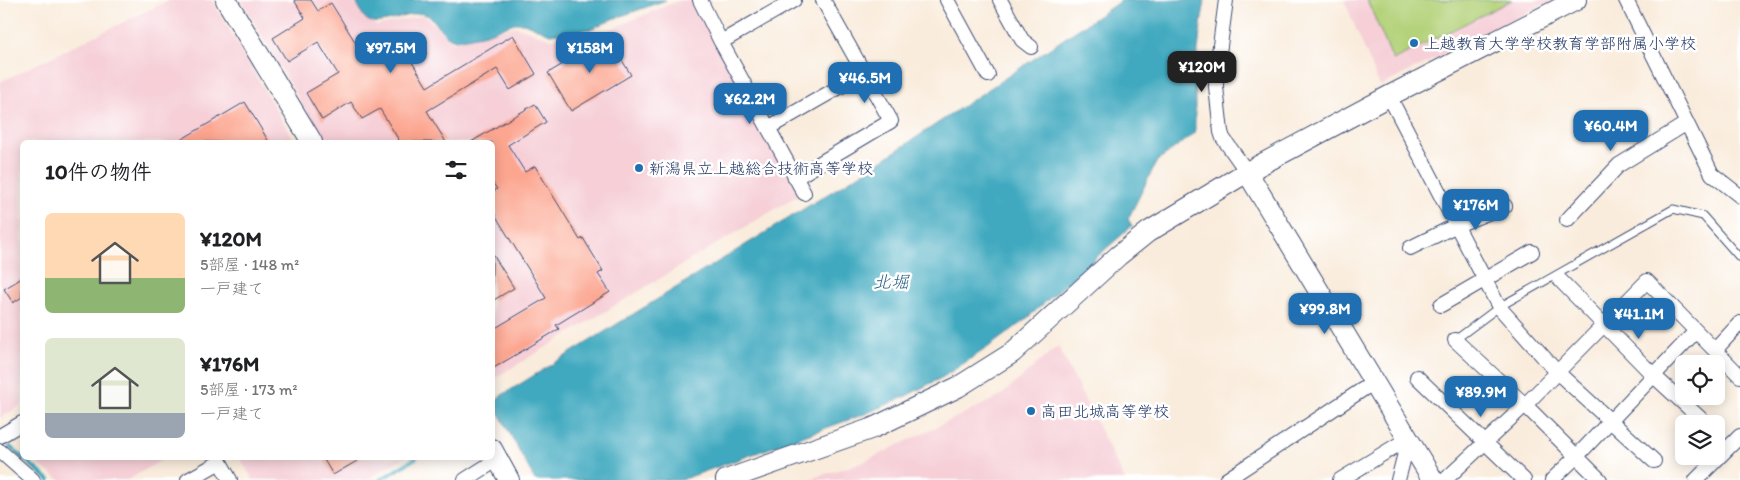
<!DOCTYPE html>
<html lang="ja">
<meta charset="utf-8">
<style>
body{margin:0;font-family:Itim,"Klee One",sans-serif;background:#f2f2f2;color:#202124;height:100vh;display:flex;flex-direction:column;font-size:19px;white-space:nowrap}
*{box-sizing:border-box;margin:0}
p{font-size:16px;color:#757577}
.icon{flex:none;width:28px;height:28px;fill:none;stroke:currentColor;stroke-width:2;stroke-linecap:round;stroke-linejoin:round}
.map{position:relative;flex:1;overflow:hidden}
.side{position:absolute;left:20px;top:140px;width:475px;height:320px;display:flex;flex-direction:column;background:#fff;border-radius:8px;box-shadow:0 2px 12px #0003}
.side>*{flex:none}
.fabs{position:absolute;left:1675px;top:355px;display:grid;gap:10px}
.fabs a{display:grid;place-items:center;width:50px;height:50px;border-radius:8px;background:#fff;box-shadow:0 2px 12px #0003;font-size:25px}
.price{position:absolute;translate:-50% -42px;padding:0 11px;border-radius:10px;background:#1f6fb2;color:#fff;font-size:16px;line-height:32px;filter:drop-shadow(0 1px 2px #0008)}
.price::after{content:'';position:absolute;left:50%;top:30px;width:15px;height:11px;margin-left:-8px;background:inherit;clip-path:polygon(0 0,100% 0,50% 100%)}
.price.on{background:#222;color:#fff}
ul{padding:0;list-style:none}
li{display:flex;align-items:center;gap:15px;height:125px;padding:0 25px}
li span{display:grid;place-items:center;flex:none;width:140px;height:100px;border-radius:8px;color:#555}
li>.icon{margin-inline-start:auto}
span .icon{width:60px;height:60px;fill:#fffc;stroke-width:1}
li b{font-size:21px}
h2{display:flex;justify-content:space-between;align-items:center;height:60px;padding:0 25px;font-size:21px}
.map>svg:first-child{display:block}
.built{fill:#f6cfd7}
.green{fill:#b3d279;stroke:#67806c}
.water{fill:#3fa9bf;stroke:#2d6c8e}
.lines{fill:none;stroke-linecap:round;stroke-linejoin:round}
.stream{stroke:#3fa9bf;stroke-width:4}
.building{fill:#fca58f}
.lane-casing{stroke:#3c4b71;stroke-width:9}
.street-casing{stroke:#3c4b71;stroke-width:16}
.secondary-casing{stroke:#3c4b71;stroke-width:22}
.lane{stroke:#fff;stroke-width:7}
.street{stroke:#fff;stroke-width:14}
.secondary{stroke:#fff;stroke-width:20}
.poi-dot{fill:#1f6fb2;stroke:#fff;stroke-width:2}
.labels{text-anchor:middle;dominant-baseline:central;stroke-width:5;stroke-linejoin:round;paint-order:stroke}
.poi-label{font-size:16px;fill:#1b2f5e;stroke:#fff;text-anchor:start}
.water-label{font-size:18px;font-style:italic;fill:#296085;stroke:#fff}
</style>
<div class="map">
<svg width="1740" height="480" viewBox="0 0 1740 480">
<rect width="100%" height="100%" fill="#fff"/>
<filter id="ink" filterUnits="userSpaceOnUse"><feTurbulence type="fractalNoise" baseFrequency=".02" numOctaves="2"/><feDisplacementMap in="SourceGraphic" scale="10" xChannelSelector="R" yChannelSelector="G"/><feConvolveMatrix kernelMatrix="1 2 1 2 8 2 1 2 1" color-interpolation-filters="sRGB"/></filter>
<filter id="wash" filterUnits="userSpaceOnUse"><feTurbulence type="fractalNoise" baseFrequency=".0096" numOctaves="4" result="noise"/><feDisplacementMap in="SourceGraphic" scale="20" xChannelSelector="R" yChannelSelector="G"/><feGaussianBlur stdDeviation="1.12" result="paint"/><feColorMatrix in="noise" values="0 0 0 0 0 0 0 0 0 0 0 0 0 0 0 0 0 1.4 0 .05"/><feComposite in="paint" operator="in"/></filter>
<g filter="url(#wash)">
<rect width="100%" height="100%" fill="#f9ecdc"/>
<!-- built -->
<path class="built" d="M 169,0 L 212,0 L 295,142 L 22,142 L 22,405 L 0,418 L 0,82 Z
M 241,0 L 353,0 L 360,10 L 376,26 L 424,15 L 452,42 L 515,26 L 552,39 L 601,33 L 680,0 L 693,0 L 800,194 L 493,379 L 492,142 L 324,142 Z
M 1344,0 L 1553,0 L 1380,86 Z
M 1058,346 L 1125,480 L 806,480 L 861,463 L 999,397 Z
M 29,458 L 165,458 L 128,480 L 60,480 Z
M 240,458 L 403,458 L 365,480 L 253,480 Z"/>
<!-- green -->
<path class="green" d="M 1367,0 L 1512,0 L 1393,60 Z"/>
<!-- water -->
<path class="water" d="M 355,0 L 666,0 L 613,19 L 591,29 L 550,34 L 524,23 L 514,23 L 486,34 L 456,40 C 441,38 436,16 424,14 C 409,10 375,32 364,17 C 361,12 358,5 355,0 Z
M 1122,0 L 1205,0 C 1197,45 1194,87 1195,133 L 1157,161 L 1128,219 L 1132,226 L 1025,320 L 987,348 L 943,377 L 904,397 L 865,414 L 681,480 L 535,480 L 495,406 L 494,403 L 499,397 L 878,163 Z"/>
<g class="lines">
<!-- stream -->
<path class="stream" d="M 10,447 L 49,480
M 380,480 L 416,458"/>
</g>
<g id="blocks">
<!-- building -->
<path class="building" d="M 294,0 L 311,0 L 318,11 L 331,3 L 367,61 L 414,32 L 426,53 L 412,62 L 427,87 L 513,35 L 536,74 L 510,90 L 497,69 L 427,111 L 446,142 L 400,142 L 380,109 L 362,119 L 351,102 L 322,120 L 306,93 L 338,74 L 318,42 L 287,61 L 273,38 L 305,18 Z
M 608,37 L 631,75 L 571,111 L 548,73 Z
M 245,102 L 269,142 L 177,142 Z
M 535,104 L 546,122 L 508,145 L 525,172 L 535,166 L 580,240 L 583,238 L 603,271 L 598,274 L 610,292 L 556,325 L 559,329 L 492,369 L 492,330 L 546,298 L 492,210 L 492,192 L 497,189 L 492,182 L 492,142 L 471,142 Z
M 492,253 L 514,288 L 492,301 Z
M 22,278 L 22,297 L 13,303 L 4,289 Z
M 323,458 L 362,458 L 333,475 Z"/>
</g>
</g>
<g filter="url(#ink)">
<use href="#blocks" fill-opacity="0" stroke="#3c4b71" stroke-width="1"/>
<g class="lines">
<defs>
<path id="lane" d="M 1455,340 L 1499,307 L 1673,209 L 1703,216 L 1740,258"/>
<path id="street" d="M 700,0 L 721,42 L 804,193
M 947,0 L 988,75
M 1000,0 L 1022,40 L 1031,47
M 1226,0 L 1216,76 L 1216,87 L 1221,132 L 1223,138 L 1247,172
M 1626,0 L 1712,174 L 1740,196
M 721,42 L 794,0
M 1389,96 L 1499,307 L 1557,372 L 1654,461
M 768,128 L 864,73
M 795,178 L 891,121 L 823,0
M 1567,220 L 1619,165 L 1687,123
M 1410,248 L 1457,225 L 1505,206
M 1559,279 L 1654,376 L 1702,420
M 1441,305 L 1532,252
M 1455,340 L 1525,405 L 1600,480
M 1715,350 L 1740,323
M 1417,377 L 1524,480
M 0,436 L 22,423
M 0,451 L 33,480
M 188,480 L 220,462 L 230,480
M 465,480 L 498,459
M 1226,480 L 1374,382
M 1340,480 L 1409,438
M 1398,480 L 1409,438
M 1445,480 L 1525,405 L 1647,281 L 1740,376
M 1552,480 L 1577,456 L 1696,331
M 1696,480 L 1740,436"/>
<path id="secondary" d="M 226,0 L 312,142
M 1247,172 L 1433,480
M 492,449 L 509,480
M 726,480 L 873,428 L 958,387 L 1012,353 L 1118,256 L 1148,232 L 1247,172 L 1389,96 L 1576,0"/>
</defs>
<!-- lane casing -->
<use href="#lane" class="lane-casing"/>
<!-- street casing -->
<use href="#street" class="street-casing"/>
<!-- secondary casing -->
<use href="#secondary" class="secondary-casing"/>
<!-- lane -->
<use href="#lane" class="lane"/>
<!-- street -->
<use href="#street" class="street"/>
<!-- secondary -->
<use href="#secondary" class="secondary"/>
</g>
</g>
<!-- markers -->
<g class="poi-dot">
<circle cx="1414" cy="43" r="5"/>
<circle cx="639" cy="168" r="5"/>
<circle cx="1031" cy="411" r="5"/>
</g>
<g class="labels">
<!-- poi labels -->
<g class="poi-label">
<text x="1424" y="43">上越教育大学学校教育学部附属小学校</text>
<text x="649" y="168">新潟県立上越総合技術高等学校</text>
<text x="1041" y="411">高田北城高等学校</text>
</g>
<!-- water labels -->
<g class="water-label">
<text x="891" y="282">北堀</text>
</g>
</g>
</svg>
<div class="fabs">
<a><svg class="icon" aria-label="locate" viewBox="0 0 24 24"><circle cx="12" cy="12" r="6"/><path d="M12 2v4M12 18v4M2 12h4M18 12h4"/></svg></a>
<a><svg class="icon" aria-label="layers" viewBox="0 0 24 24"><path d="M12 4l9 5-9 5-9-5zM3 14l9 5 9-5"/></svg></a>
</div>
<b class="price" style="left:391px;top:74px">¥97.5M</b>
<b class="price" style="left:590px;top:74px">¥158M</b>
<b class="price on" style="left:1202px;top:93px">¥120M</b>
<b class="price" style="left:865px;top:104px">¥46.5M</b>
<b class="price" style="left:750px;top:125px">¥62.2M</b>
<b class="price" style="left:1611px;top:152px">¥60.4M</b>
<b class="price" style="left:1476px;top:231px">¥176M</b>
<b class="price" style="left:1325px;top:335px">¥99.8M</b>
<b class="price" style="left:1639px;top:340px">¥41.1M</b>
<b class="price" style="left:1481px;top:418px">¥89.9M</b>
<section class="side">
<h2>10件の物件<svg class="icon" aria-label="filters" viewBox="0 0 24 24"><path d="M4 7h16M4 17h16"/><circle cx="9" cy="7" r="2"/><circle cx="15" cy="17" r="2"/></svg></h2>
<ul>
<li><span style="background:linear-gradient(#ffd9b3 65%,#8fb573 0)"><svg class="icon" aria-label="home" viewBox="0 0 24 24"><path d="M3 11l9-7 9 7M6 9v11h12V9"/></svg></span><div><b>¥120M</b><p>5部屋 · 148 m²</p><p>一戸建て</p></div></li>
<li><span style="background:linear-gradient(#dfe7d0 75%,#9aa5b1 0)"><svg class="icon" aria-label="home" viewBox="0 0 24 24"><path d="M3 11l9-7 9 7M6 9v11h12V9"/></svg></span><div><b>¥176M</b><p>5部屋 · 173 m²</p><p>一戸建て</p></div></li>
</ul>
</section>
</div>
